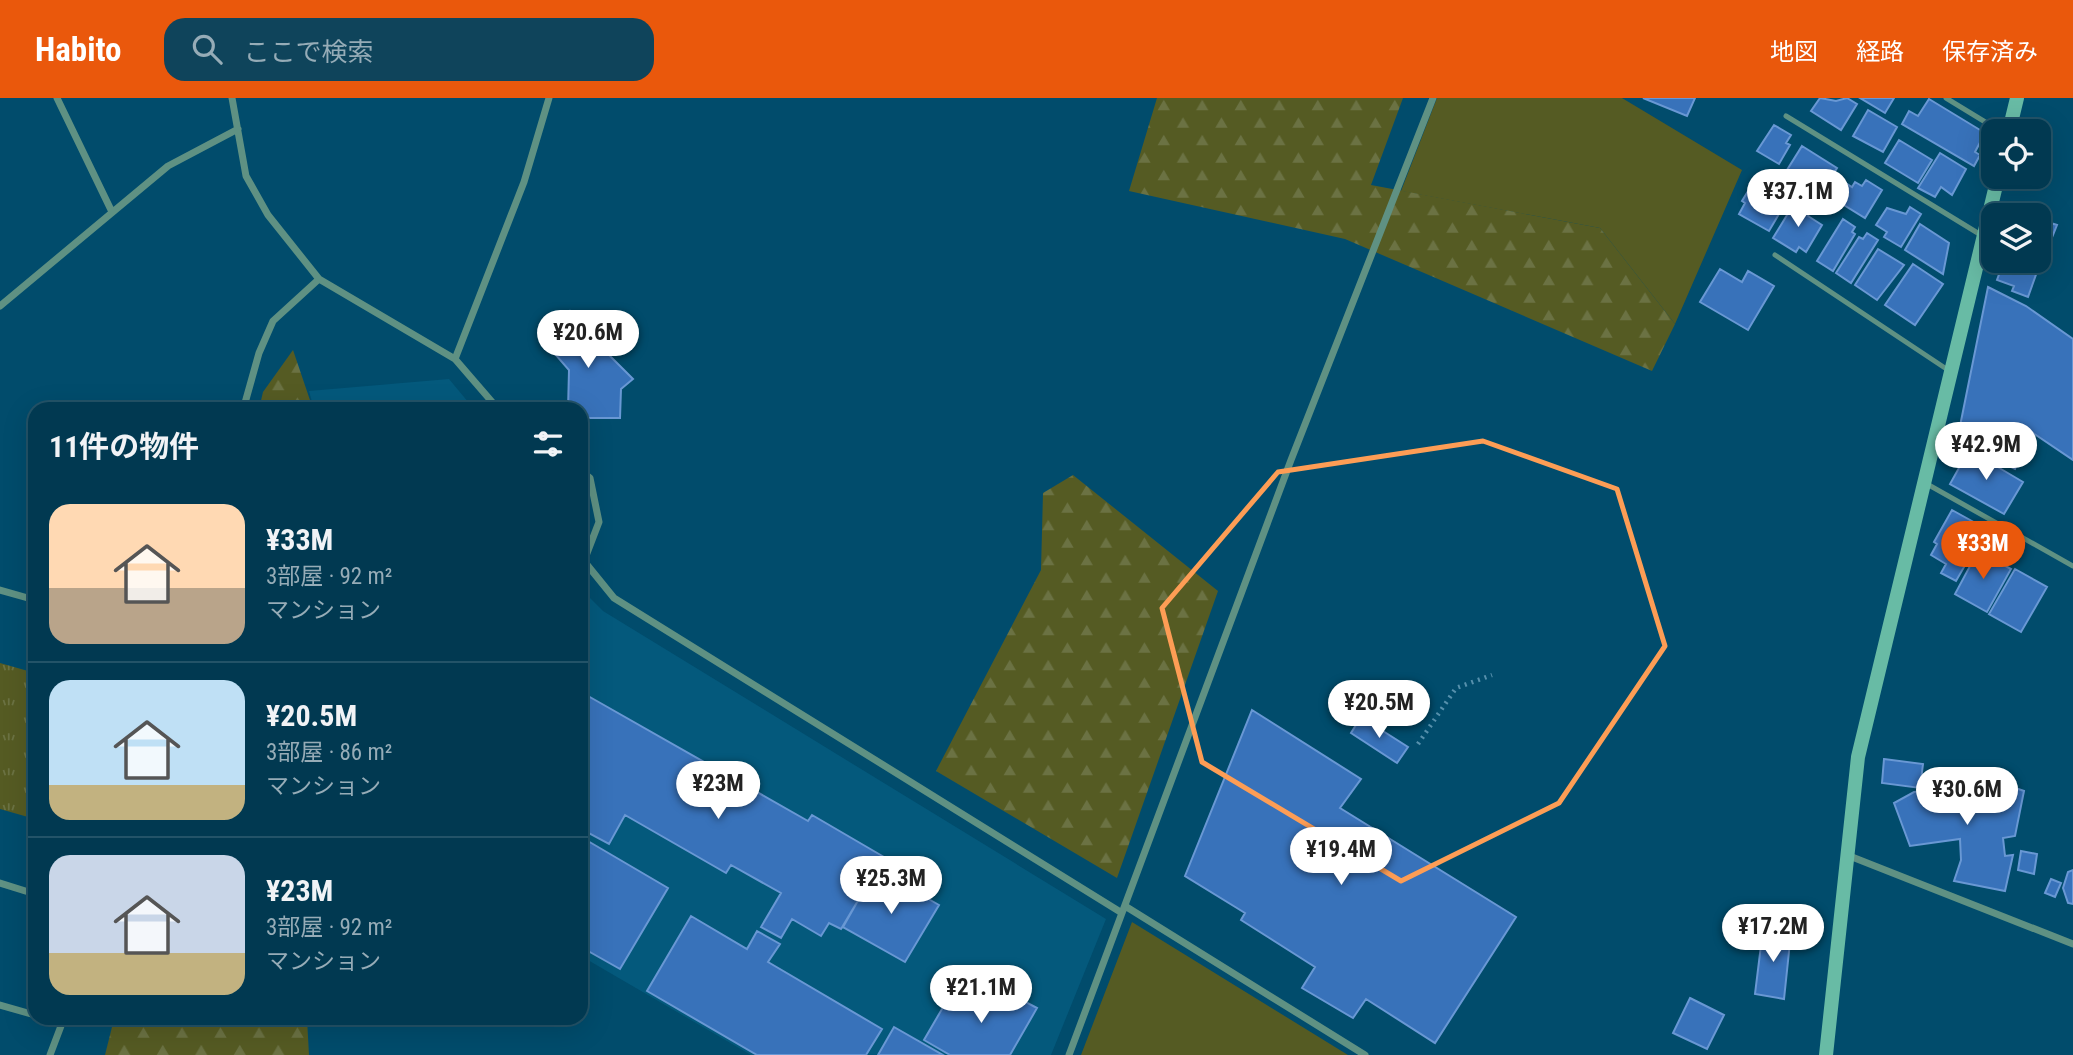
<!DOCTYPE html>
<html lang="ja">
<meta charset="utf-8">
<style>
body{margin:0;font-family:"Roboto Condensed","Noto Sans JP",sans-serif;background:#0f445b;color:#f1f3f6;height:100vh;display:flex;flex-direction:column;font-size:26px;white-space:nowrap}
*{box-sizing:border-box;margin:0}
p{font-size:23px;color:#96acb7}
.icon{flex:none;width:38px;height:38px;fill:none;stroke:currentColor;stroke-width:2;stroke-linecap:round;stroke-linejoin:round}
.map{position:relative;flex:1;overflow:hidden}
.drawer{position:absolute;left:28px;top:304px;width:560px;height:623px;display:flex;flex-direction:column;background:#013951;border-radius:21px;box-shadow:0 7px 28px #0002,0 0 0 2px #235368}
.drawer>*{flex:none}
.tools{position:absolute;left:1981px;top:21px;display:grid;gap:14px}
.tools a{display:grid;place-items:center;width:70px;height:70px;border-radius:14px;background:#013951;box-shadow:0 7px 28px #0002,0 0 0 2px #235368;font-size:35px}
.price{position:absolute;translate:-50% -60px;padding:0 16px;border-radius:24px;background:#fff;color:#222;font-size:23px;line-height:46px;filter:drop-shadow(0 2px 4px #0008)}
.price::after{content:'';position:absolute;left:50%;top:42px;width:21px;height:16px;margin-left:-10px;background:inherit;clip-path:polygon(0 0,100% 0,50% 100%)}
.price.active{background:#ea580c;color:#fff}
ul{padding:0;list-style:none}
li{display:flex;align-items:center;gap:21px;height:175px;padding:0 21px}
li+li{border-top:2px solid #235368}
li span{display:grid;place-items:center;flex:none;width:196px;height:140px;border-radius:21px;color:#555}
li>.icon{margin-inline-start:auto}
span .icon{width:84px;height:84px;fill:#fffc;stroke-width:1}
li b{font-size:30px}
h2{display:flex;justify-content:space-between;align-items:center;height:84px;padding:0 21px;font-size:30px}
header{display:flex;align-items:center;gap:42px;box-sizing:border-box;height:98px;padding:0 35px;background:#ea580c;color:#fff}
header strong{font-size:33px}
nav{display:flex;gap:38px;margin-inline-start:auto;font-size:24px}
.search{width:490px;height:63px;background:#0f445b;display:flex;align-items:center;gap:18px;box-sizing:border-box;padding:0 24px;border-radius:21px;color:#96acb7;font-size:26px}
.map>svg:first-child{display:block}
.built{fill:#04597c}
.grass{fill:#555b23}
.forest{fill:url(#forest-firs)}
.park{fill:url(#park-tufts)}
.building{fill:#3872ba;stroke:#6998d4;stroke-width:2}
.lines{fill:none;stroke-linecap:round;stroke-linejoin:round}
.path{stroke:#5690ac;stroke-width:4.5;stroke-dasharray:2 5;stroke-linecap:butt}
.lane{stroke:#5f9183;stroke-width:5}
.street{stroke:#5f9183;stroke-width:7}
.secondary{stroke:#68bba5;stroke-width:14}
.marked{fill:none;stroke:#fd9d55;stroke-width:5;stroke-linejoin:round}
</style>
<header>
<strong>Habito</strong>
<div class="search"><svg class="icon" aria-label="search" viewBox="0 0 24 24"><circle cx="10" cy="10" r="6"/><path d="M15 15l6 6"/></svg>ここで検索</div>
<nav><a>地図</a><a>経路</a><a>保存済み</a></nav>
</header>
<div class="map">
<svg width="2073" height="957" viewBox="0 0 2073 957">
<defs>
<pattern id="forest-firs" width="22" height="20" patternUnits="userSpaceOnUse" patternTransform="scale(1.75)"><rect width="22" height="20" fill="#555b23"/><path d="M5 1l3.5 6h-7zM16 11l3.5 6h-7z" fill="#6b7243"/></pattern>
<pattern id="park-tufts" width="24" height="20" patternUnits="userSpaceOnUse" patternTransform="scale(1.75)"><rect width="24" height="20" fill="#555b23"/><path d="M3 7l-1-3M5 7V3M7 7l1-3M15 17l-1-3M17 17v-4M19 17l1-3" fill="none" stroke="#6b7243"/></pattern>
</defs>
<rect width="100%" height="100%" fill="#014c6c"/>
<!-- built -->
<path class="built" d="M 449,281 L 474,311 L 314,311 L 309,293 Z
M 581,491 L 603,513 L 1106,821 L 1051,957 L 751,957 L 581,858 Z"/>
<!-- grass -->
<path class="grass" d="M 1437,0 L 1622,0 L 1742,72 L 1675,226 L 1600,130 L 1401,93 Z
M 1132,824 L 1348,957 L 1081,957 Z"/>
<!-- forest -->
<path class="forest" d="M 1157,0 L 1403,0 L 1371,87 L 1600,130 L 1675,226 L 1652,273 L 1345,141 L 1129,93 Z
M 293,252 L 313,311 L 259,311 L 263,294 Z
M 1073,377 L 1218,493 L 1117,780 L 936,673 L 1041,472 L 1043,395 Z
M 114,921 L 307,921 L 309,957 L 105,957 Z"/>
<!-- park -->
<path class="park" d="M 0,565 L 35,575 L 35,721 L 0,711 Z"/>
<!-- building -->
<path class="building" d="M 1643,0 L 1695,0 L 1687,18 Z
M 1820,0 L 1836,3 L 1847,0 L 1857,6 L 1841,32 L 1811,13 Z
M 1860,0 L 1894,0 L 1885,15 Z
M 1929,1 L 1985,35 L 1975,54 L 1980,57 L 1974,68 L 1902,26 L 1909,13 L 1918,18 Z
M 1868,12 L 1897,29 L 1883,54 L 1853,38 Z
M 1774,27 L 1791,37 L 1786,45 L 1790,47 L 1779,66 L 1757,53 Z
M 1899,42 L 1932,62 L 1918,85 L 1885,65 Z
M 1802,48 L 1837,70 L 1822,94 L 1787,72 Z
M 1940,55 L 1966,71 L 1952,97 L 1941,89 L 1935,99 L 1918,90 Z
M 1836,79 L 1852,89 L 1855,84 L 1862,88 L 1866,82 L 1882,92 L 1865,120 L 1826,96 Z
M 1753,85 L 1786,104 L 1769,133 L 1739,116 L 1745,105 L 1742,103 Z
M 1795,104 L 1810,114 L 1808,118 L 1822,127 L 1806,154 L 1799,149 L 1796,154 L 1773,140 Z
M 1910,109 L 1921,116 L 1901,149 L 1884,139 L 1887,134 L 1876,127 L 1887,110 L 1906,116 Z
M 1843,121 L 1855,129 L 1852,134 L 1855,136 L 1833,173 L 1817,163 Z
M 2044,123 L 2057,127 L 2045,157 L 2039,155 L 2039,126 L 2042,127 Z
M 1920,126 L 1949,145 L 1943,176 L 1905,152 Z
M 1867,135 L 1878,142 L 1851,185 L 1836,175 L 1859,139 L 1863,141 Z
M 1878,151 L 1904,167 L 1877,202 L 1855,187 Z
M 2004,163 L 2038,171 L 2028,199 L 2012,193 L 2014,188 L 1997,182 Z
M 1913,166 L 1943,186 L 1915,227 L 1885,207 Z
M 1720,171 L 1742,184 L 1748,173 L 1774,188 L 1748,232 L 1700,204 Z
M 1988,189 L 2026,208 L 2073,241 L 2073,362 L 2030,333 L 2015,371 L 1957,343 Z
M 570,213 L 587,229 L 584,232 L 633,281 L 621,291 L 620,320 L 581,320 L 581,312 L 568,312 L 569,272 L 542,241 Z
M 1969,352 L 2023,384 L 2004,416 L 1950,386 Z
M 1952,412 L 1986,431 L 1956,483 L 1941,475 L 1946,466 L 1931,457 L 1937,446 L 1934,444 Z
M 1978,453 L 2011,471 L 1987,514 L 1955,496 Z
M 2015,471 L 2047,489 L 2021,534 L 1989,516 Z
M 581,594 L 808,723 L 812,717 L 884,759 L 841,831 L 829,825 L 821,838 L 792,821 L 781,840 L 761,829 L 781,795 L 731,767 L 726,775 L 625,717 L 609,746 L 581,731 Z
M 1252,612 L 1361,681 L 1340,710 L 1516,819 L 1435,945 L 1366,901 L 1353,920 L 1302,890 L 1315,869 L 1241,822 L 1245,815 L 1185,778 Z
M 1361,619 L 1408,649 L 1397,665 L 1351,635 Z
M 1884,661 L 1923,666 L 1920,690 L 1882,685 Z
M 2001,685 L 2024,693 L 2015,738 L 2003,740 L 2005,758 L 2013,757 L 2005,793 L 1954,783 L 1961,762 L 1960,741 L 1910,748 L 1894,705 L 1914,694 Z
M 581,739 L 668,790 L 620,871 L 581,849 Z
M 2021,753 L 2037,756 L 2034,776 L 2018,772 Z
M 876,771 L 939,807 L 905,864 L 843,829 Z
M 2073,772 L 2073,806 L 2068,805 L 2063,790 L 2068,774 Z
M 2051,781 L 2061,785 L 2055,799 L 2045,795 Z
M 691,818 L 747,851 L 757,833 L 780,846 L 768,864 L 882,931 L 866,957 L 757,957 L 647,893 Z
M 1764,823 L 1790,844 L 1784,901 L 1755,896 Z
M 994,887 L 1037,910 L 1010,957 L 950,957 L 924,942 L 953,892 L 982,908 Z
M 1690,900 L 1724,917 L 1707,951 L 1673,935 Z
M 894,929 L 943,957 L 878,957 Z"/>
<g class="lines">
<!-- path -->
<path class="path" d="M 1418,646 L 1456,590 L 1492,577"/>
<!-- lane -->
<path class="lane" d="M 1946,0 L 2000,33
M 1786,18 L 1981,137
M 1775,157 L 1948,272
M 1927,386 L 2073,468"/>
<!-- street -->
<path class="street" d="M 57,0 L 112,114
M 232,0 L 246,78 L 268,117 L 319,181 L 455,261 L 499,312
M 0,208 L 168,68 L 238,31
M 455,261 L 524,84 L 549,0
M 243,312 L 259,255 L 273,223 L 319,181
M 581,373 L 590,380 L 599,424 L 584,463 L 614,500 L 1122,815
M 0,492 L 35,502
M 1847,757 L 2073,846
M 0,785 L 35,796
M 1125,808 L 1365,957
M 0,907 L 35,917
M 49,920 L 62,924
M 50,957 L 64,920
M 1069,957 L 1291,362 L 1433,0"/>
<!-- secondary -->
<path class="secondary" d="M 2009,33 L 2017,0
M 1826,957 L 1858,659 L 1998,79"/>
</g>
<!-- marked area -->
<path class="marked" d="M 1483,343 L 1617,391 L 1665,548 L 1559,705 L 1401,783 L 1202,664 L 1162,510 L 1278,374 Z"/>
</svg>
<div class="tools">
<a><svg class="icon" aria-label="locate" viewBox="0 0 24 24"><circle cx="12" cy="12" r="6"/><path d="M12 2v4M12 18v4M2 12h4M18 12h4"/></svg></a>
<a><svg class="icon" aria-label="layers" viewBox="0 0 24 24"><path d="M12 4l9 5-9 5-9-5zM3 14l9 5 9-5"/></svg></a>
</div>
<b class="price" style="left:1798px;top:131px">¥37.1M</b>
<b class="price" style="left:588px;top:272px">¥20.6M</b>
<b class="price" style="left:1986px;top:384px">¥42.9M</b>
<b class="price active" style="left:1983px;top:483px">¥33M</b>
<b class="price" style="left:1379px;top:642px">¥20.5M</b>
<b class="price" style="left:718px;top:723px">¥23M</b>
<b class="price" style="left:1967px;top:729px">¥30.6M</b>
<b class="price" style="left:1341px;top:789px">¥19.4M</b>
<b class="price" style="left:891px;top:818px">¥25.3M</b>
<b class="price" style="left:1773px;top:866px">¥17.2M</b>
<b class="price" style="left:981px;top:927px">¥21.1M</b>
<section class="drawer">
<h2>11件の物件<svg class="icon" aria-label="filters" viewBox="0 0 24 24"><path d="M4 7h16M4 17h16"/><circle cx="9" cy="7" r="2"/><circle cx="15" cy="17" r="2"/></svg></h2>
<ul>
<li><span style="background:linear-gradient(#ffd9b3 60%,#b9a48a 0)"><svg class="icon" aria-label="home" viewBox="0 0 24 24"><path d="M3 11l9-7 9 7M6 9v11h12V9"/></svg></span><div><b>¥33M</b><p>3部屋 · 92 m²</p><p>マンション</p></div></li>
<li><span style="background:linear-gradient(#bfe0f5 75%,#c2b280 0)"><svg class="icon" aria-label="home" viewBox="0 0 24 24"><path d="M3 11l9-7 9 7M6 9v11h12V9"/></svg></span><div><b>¥20.5M</b><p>3部屋 · 86 m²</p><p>マンション</p></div></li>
<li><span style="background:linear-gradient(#c9d6e8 70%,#c2b280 0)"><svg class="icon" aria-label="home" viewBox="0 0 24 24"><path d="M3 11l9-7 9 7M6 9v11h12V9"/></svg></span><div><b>¥23M</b><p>3部屋 · 92 m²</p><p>マンション</p></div></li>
</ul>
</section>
</div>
